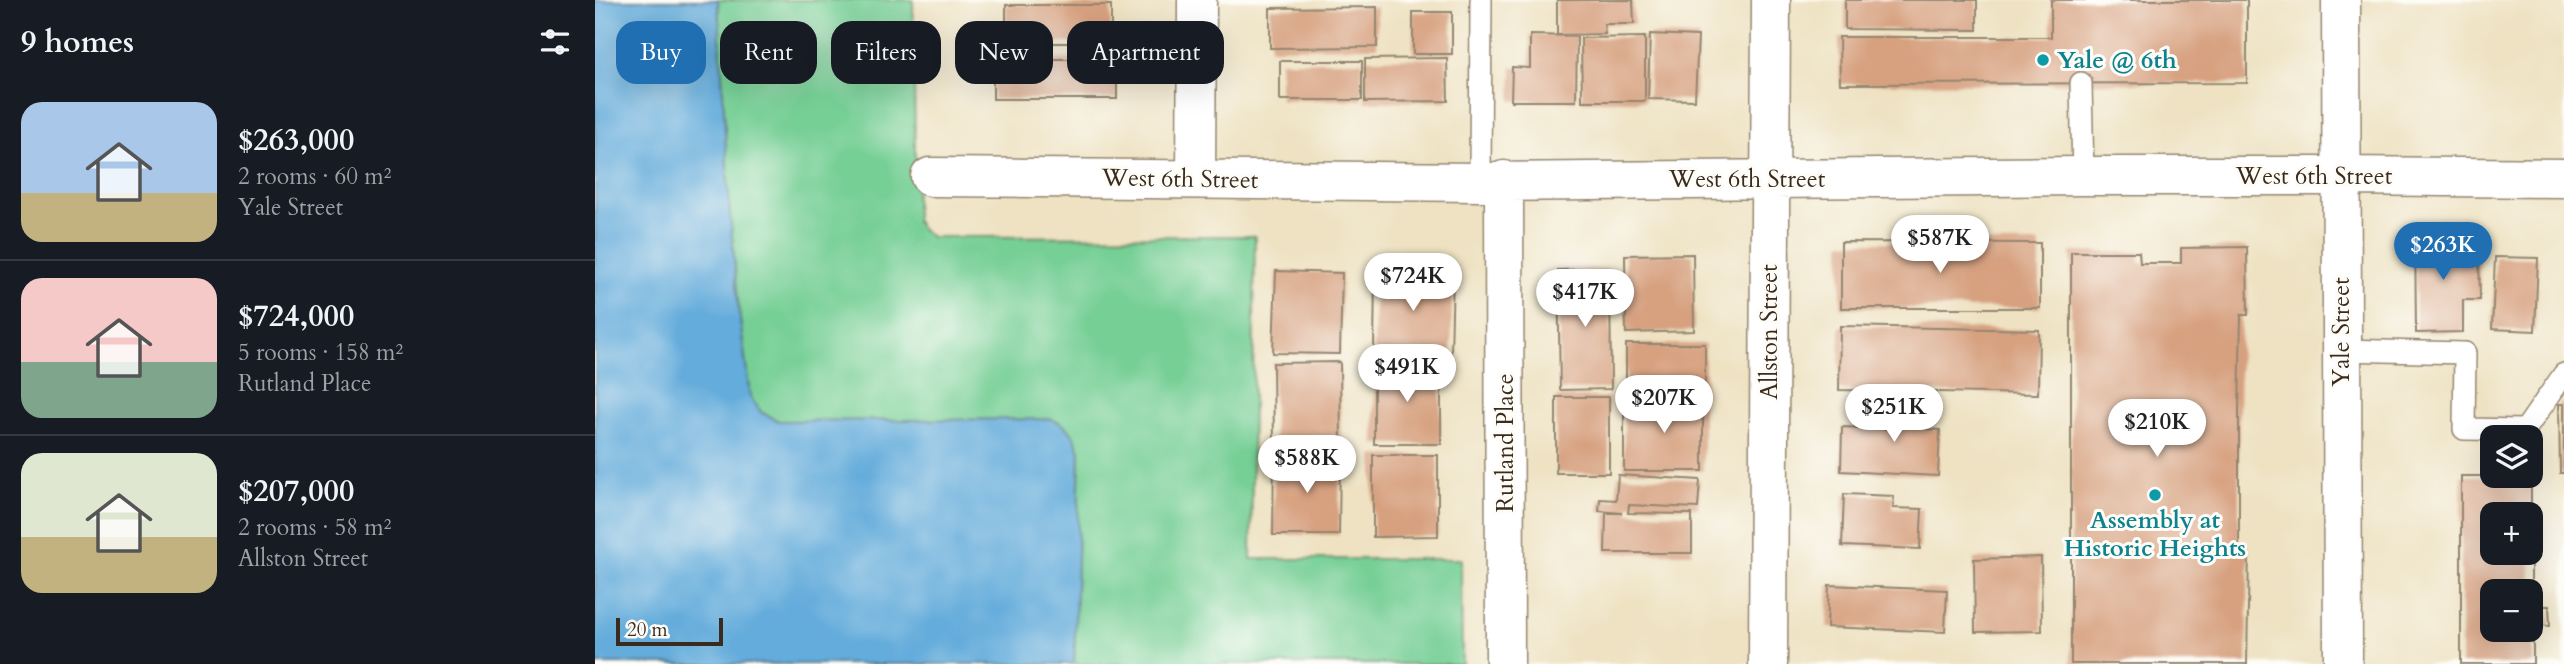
<!DOCTYPE html>
<meta charset="utf-8">
<style>
body{margin:0;font-family:Cardo,serif;background:#20242c;color:#f1f3f6;height:100vh;display:flex;flex-direction:column;font-size:26px;white-space:nowrap}
*{box-sizing:border-box;margin:0}
p{font-size:23px;color:#9ea1a6}
.icon{flex:none;width:38px;height:38px;fill:none;stroke:currentColor;stroke-width:2;stroke-linecap:round;stroke-linejoin:round}
.map{position:relative;flex:1;overflow:hidden}
.panel{display:flex;flex-direction:column;background:#171b24;width:595px}
.panel>*{flex:none}
.guide{position:absolute;left:21px;top:21px;width:665px;height:63px;display:flex;gap:14px}
.buttons{position:absolute;left:1885px;top:425px;display:grid;gap:14px}
.buttons a{display:grid;place-items:center;width:63px;height:63px;border-radius:14px;background:#171b24;box-shadow:0 7px 28px #0002;font-size:35px}
.scale{position:absolute;left:21px;bottom:18px;width:107px;box-sizing:border-box;padding-left:7px;border:4px solid #3b2a1e;border-top:0;font-size:19px;line-height:24px;white-space:nowrap;color:#3b2a1e;-webkit-text-stroke:5px #fdfcf7;paint-order:stroke}
.price{position:absolute;translate:-50% -60px;padding:0 16px;border-radius:24px;background:#fff;color:#222;font-size:23px;line-height:46px;filter:drop-shadow(0 2px 4px #0008)}
.price::after{content:'';position:absolute;left:50%;top:42px;width:21px;height:16px;margin-left:-10px;background:inherit;clip-path:polygon(0 0,100% 0,50% 100%)}
.price.selected{background:#1f6fb2;color:#fff}
ul{padding:0;list-style:none}
li{display:flex;align-items:center;gap:21px;height:175px;padding:0 21px}
li+li{border-top:2px solid #363941}
li span{display:grid;place-items:center;flex:none;width:196px;height:140px;border-radius:21px;color:#555}
li>.icon{margin-inline-start:auto}
span .icon{width:84px;height:84px;fill:#fffc;stroke-width:1}
li b{font-size:30px}
h2{display:flex;justify-content:space-between;align-items:center;height:84px;padding:0 21px;font-size:30px}
.tag{padding:0 24px;border-radius:21px;background:#171b24;box-shadow:0 7px 28px #0002;font-size:24px;line-height:63px}
.tag.selected{background:#1f6fb2;color:#fff}
main{display:flex;flex:1;min-height:0}
.map>svg:first-child{display:block}
.green{fill:#76cf95;stroke:#587c5a;stroke-width:2}
.water{fill:#64acdb;stroke:#506b7c;stroke-width:2}
.building{fill:#d7a180}
.lines{fill:none;stroke-linecap:round;stroke-linejoin:round}
.lane-casing{stroke:#948670;stroke-width:24}
.street-casing{stroke:#948670;stroke-width:41}
.secondary-casing{stroke:#948670;stroke-width:41}
.lane{stroke:#fff;stroke-width:21}
.street{stroke:#fff;stroke-width:38}
.secondary{stroke:#fff;stroke-width:38}
.culture-dot{fill:#0f9aa8;stroke:#fdfcf7;stroke-width:2.5}
.labels{text-anchor:middle;dominant-baseline:central;stroke-width:6;stroke-linejoin:round;paint-order:stroke}
.culture-label{font-size:24px;font-weight:bold;fill:#0d838f;stroke:#fdfcf7;text-anchor:start}
.street-label{font-size:24px;fill:#3b2a1e;stroke:#fdfcf7}
</style>
<main>
<section class="panel">
<h2>9 homes<svg class="icon" aria-label="filters" viewBox="0 0 24 24"><path d="M4 7h16M4 17h16"/><circle cx="9" cy="7" r="2"/><circle cx="15" cy="17" r="2"/></svg></h2>
<ul>
<li><span style="background:linear-gradient(#a9c7e8 65%,#c2b280 0)"><svg class="icon" aria-label="home" viewBox="0 0 24 24"><path d="M3 11l9-7 9 7M6 9v11h12V9"/></svg></span><div><b>$263,000</b><p>2 rooms · 60 m²</p><p>Yale Street</p></div></li>
<li><span style="background:linear-gradient(#f6c9c9 60%,#7fa58c 0)"><svg class="icon" aria-label="home" viewBox="0 0 24 24"><path d="M3 11l9-7 9 7M6 9v11h12V9"/></svg></span><div><b>$724,000</b><p>5 rooms · 158 m²</p><p>Rutland Place</p></div></li>
<li><span style="background:linear-gradient(#dfe7d0 60%,#c2b280 0)"><svg class="icon" aria-label="home" viewBox="0 0 24 24"><path d="M3 11l9-7 9 7M6 9v11h12V9"/></svg></span><div><b>$207,000</b><p>2 rooms · 58 m²</p><p>Allston Street</p></div></li>
</ul>
</section>
<div class="map">
<svg width="1969" height="664" viewBox="0 0 1969 664">
<rect width="100%" height="100%" fill="#fdfcf7"/>
<filter id="ink" filterUnits="userSpaceOnUse"><feTurbulence type="fractalNoise" baseFrequency=".0143" numOctaves="2"/><feDisplacementMap in="SourceGraphic" scale="14" xChannelSelector="R" yChannelSelector="G"/><feConvolveMatrix kernelMatrix="1 2 1 2 8 2 1 2 1" color-interpolation-filters="sRGB"/></filter>
<filter id="wash" filterUnits="userSpaceOnUse"><feTurbulence type="fractalNoise" baseFrequency=".00686" numOctaves="4" result="noise"/><feDisplacementMap in="SourceGraphic" scale="28" xChannelSelector="R" yChannelSelector="G"/><feGaussianBlur stdDeviation="1.57" result="paint"/><feColorMatrix in="noise" values="0 0 0 0 0 0 0 0 0 0 0 0 0 0 0 0 0 1.4 0 .05"/><feComposite in="paint" operator="in"/></filter>
<g filter="url(#wash)">
<rect width="100%" height="100%" fill="#eee2c2"/>
<!-- green -->
<path class="green" d="M 123,0 L 318,0 L 321,221 L 325,228 L 336,237 L 660,236 L 656,559 L 866,559 L 867,664 L 479,664 L 485,451 L 456,419 L 184,421 L 167,413 L 155,397 L 144,312 L 134,204 Z"/>
<!-- water -->
<path class="water" d="M 0,0 L 123,0 L 134,204 L 144,312 L 155,397 L 167,413 L 184,421 L 456,419 C 474,426 479,433 485,451 L 479,664 L 0,664 Z"/>
<g id="blocks">
<!-- building -->
<path class="building" d="M 962,0 L 1038,0 L 1039,24 L 1009,24 L 1010,34 L 962,35 Z
M 1250,0 L 1382,0 L 1382,30 L 1250,29 Z
M 1456,0 L 1652,0 L 1652,83 L 1245,84 L 1244,37 L 1456,37 Z
M 411,5 L 516,5 L 516,43 L 411,43 Z
M 782,7 L 782,47 L 675,48 L 675,8 Z
M 818,12 L 857,12 L 857,54 L 818,54 Z
M 1055,34 L 1103,36 L 1100,100 L 1053,99 Z
M 935,35 L 982,36 L 981,101 L 916,101 L 917,67 L 935,68 Z
M 1050,37 L 1050,101 L 987,101 L 986,38 Z
M 852,58 L 853,101 L 770,102 L 770,59 Z
M 398,59 L 522,59 L 522,99 L 398,99 Z
M 685,61 L 767,61 L 767,100 L 685,100 Z
M 1820,228 L 1857,228 L 1858,253 L 1884,253 L 1885,300 L 1868,300 L 1868,332 L 1821,333 Z
M 1246,242 L 1445,243 L 1445,308 L 1246,308 Z
M 1652,247 L 1653,315 L 1646,315 L 1644,412 L 1644,550 L 1654,550 L 1652,664 L 1476,664 L 1476,252 L 1544,252 L 1545,263 L 1586,263 L 1586,248 Z
M 1098,254 L 1099,331 L 1031,333 L 1030,255 Z
M 1900,257 L 1943,258 L 1940,331 L 1897,329 Z
M 1015,269 L 1016,389 L 965,390 L 963,270 Z
M 681,271 L 747,273 L 745,354 L 678,353 Z
M 780,271 L 858,273 L 856,355 L 779,353 Z
M 1245,326 L 1444,330 L 1443,394 L 1244,390 Z
M 1031,344 L 1110,344 L 1110,395 L 1031,395 Z
M 745,362 L 746,445 L 679,445 L 678,363 Z
M 779,363 L 846,364 L 846,444 L 779,444 Z
M 961,397 L 1014,397 L 1014,473 L 961,473 Z
M 1108,399 L 1108,471 L 1029,471 L 1029,400 Z
M 1291,400 L 1331,401 L 1330,429 L 1345,430 L 1343,476 L 1246,471 L 1247,427 L 1290,429 Z
M 1964,404 L 1969,404 L 1969,473 L 1965,473 Z
M 679,454 L 745,454 L 744,535 L 678,535 Z
M 778,455 L 843,455 L 843,536 L 778,537 Z
M 1023,475 L 1105,480 L 1103,508 L 1034,505 L 1033,513 L 1097,514 L 1097,553 L 1010,553 L 1011,513 L 1027,513 L 1004,511 L 1005,499 L 1021,500 Z
M 1866,476 L 1936,476 L 1936,514 L 1897,514 L 1897,553 L 1936,553 L 1936,592 L 1897,592 L 1897,630 L 1936,630 L 1936,606 L 1954,606 L 1955,626 L 1938,625 L 1938,664 L 1866,664 Z
M 1249,494 L 1299,496 L 1298,508 L 1327,509 L 1325,549 L 1247,546 Z
M 1446,557 L 1447,631 L 1380,632 L 1379,559 Z
M 1234,585 L 1352,590 L 1350,632 L 1232,627 Z"/>
</g>
</g>
<g filter="url(#ink)">
<use href="#blocks" fill-opacity="0" stroke="#948670" stroke-width="2"/>
<g class="lines">
<defs>
<path id="lane" d="M 1486,83 L 1488,176
M 885,182 L 886,0
M 1746,350 L 1870,353 L 1869,429 L 1930,430 L 1969,374"/>
<path id="street" d="M 335,177 L 885,182 L 1488,176 L 1746,176
M 601,179 L 602,0
M 909,180 L 910,664
M 1173,664 L 1176,0"/>
<path id="secondary" d="M 1746,0 L 1748,664
M 1746,176 L 1969,178"/>
</defs>
<!-- lane casing -->
<use href="#lane" class="lane-casing"/>
<!-- street casing -->
<use href="#street" class="street-casing"/>
<!-- secondary casing -->
<use href="#secondary" class="secondary-casing"/>
<!-- lane -->
<use href="#lane" class="lane"/>
<!-- street -->
<use href="#street" class="street"/>
<!-- secondary -->
<use href="#secondary" class="secondary"/>
</g>
</g>
<!-- markers -->
<g class="culture-dot">
<circle cx="1448" cy="60" r="7"/>
<circle cx="1560" cy="495" r="7"/>
</g>
<g class="labels">
<!-- culture labels -->
<g class="culture-label">
<text x="1462" y="60">Yale @ 6th</text>
<text x="1560" y="520" text-anchor="middle">Assembly at<tspan x="1560" dy="28">Historic Heights</tspan></text>
</g>
<!-- street labels -->
<g class="street-label">
<text x="1719" y="176">West 6th Street</text>
<text transform="translate(585 179) rotate(1)">West 6th Street</text>
<text x="1152" y="179">West 6th Street</text>
<text transform="translate(1174 332) rotate(-90)">Allston Street</text>
<text transform="translate(1746 332) rotate(-90)">Yale Street</text>
<text transform="translate(910 443) rotate(-90)">Rutland Place</text>
</g>
</g>
</svg>
<div class="buttons">
<a><svg class="icon" aria-label="layers" viewBox="0 0 24 24"><path d="M12 4l9 5-9 5-9-5zM3 14l9 5 9-5"/></svg></a>
<a>+</a>
<a>−</a>
</div>
<div class="scale">20 m</div>
<b class="price" style="left:1345px;top:275px">$587K</b>
<b class="price selected" style="left:1848px;top:282px">$263K</b>
<b class="price" style="left:818px;top:313px">$724K</b>
<b class="price" style="left:990px;top:329px">$417K</b>
<b class="price" style="left:812px;top:404px">$491K</b>
<b class="price" style="left:1069px;top:435px">$207K</b>
<b class="price" style="left:1299px;top:444px">$251K</b>
<b class="price" style="left:1562px;top:459px">$210K</b>
<b class="price" style="left:712px;top:495px">$588K</b>
<div class="guide">
<a class="tag selected">Buy</a>
<a class="tag">Rent</a>
<a class="tag">Filters</a>
<a class="tag">New</a>
<a class="tag">Apartment</a>
</div>
</div>
</main>
